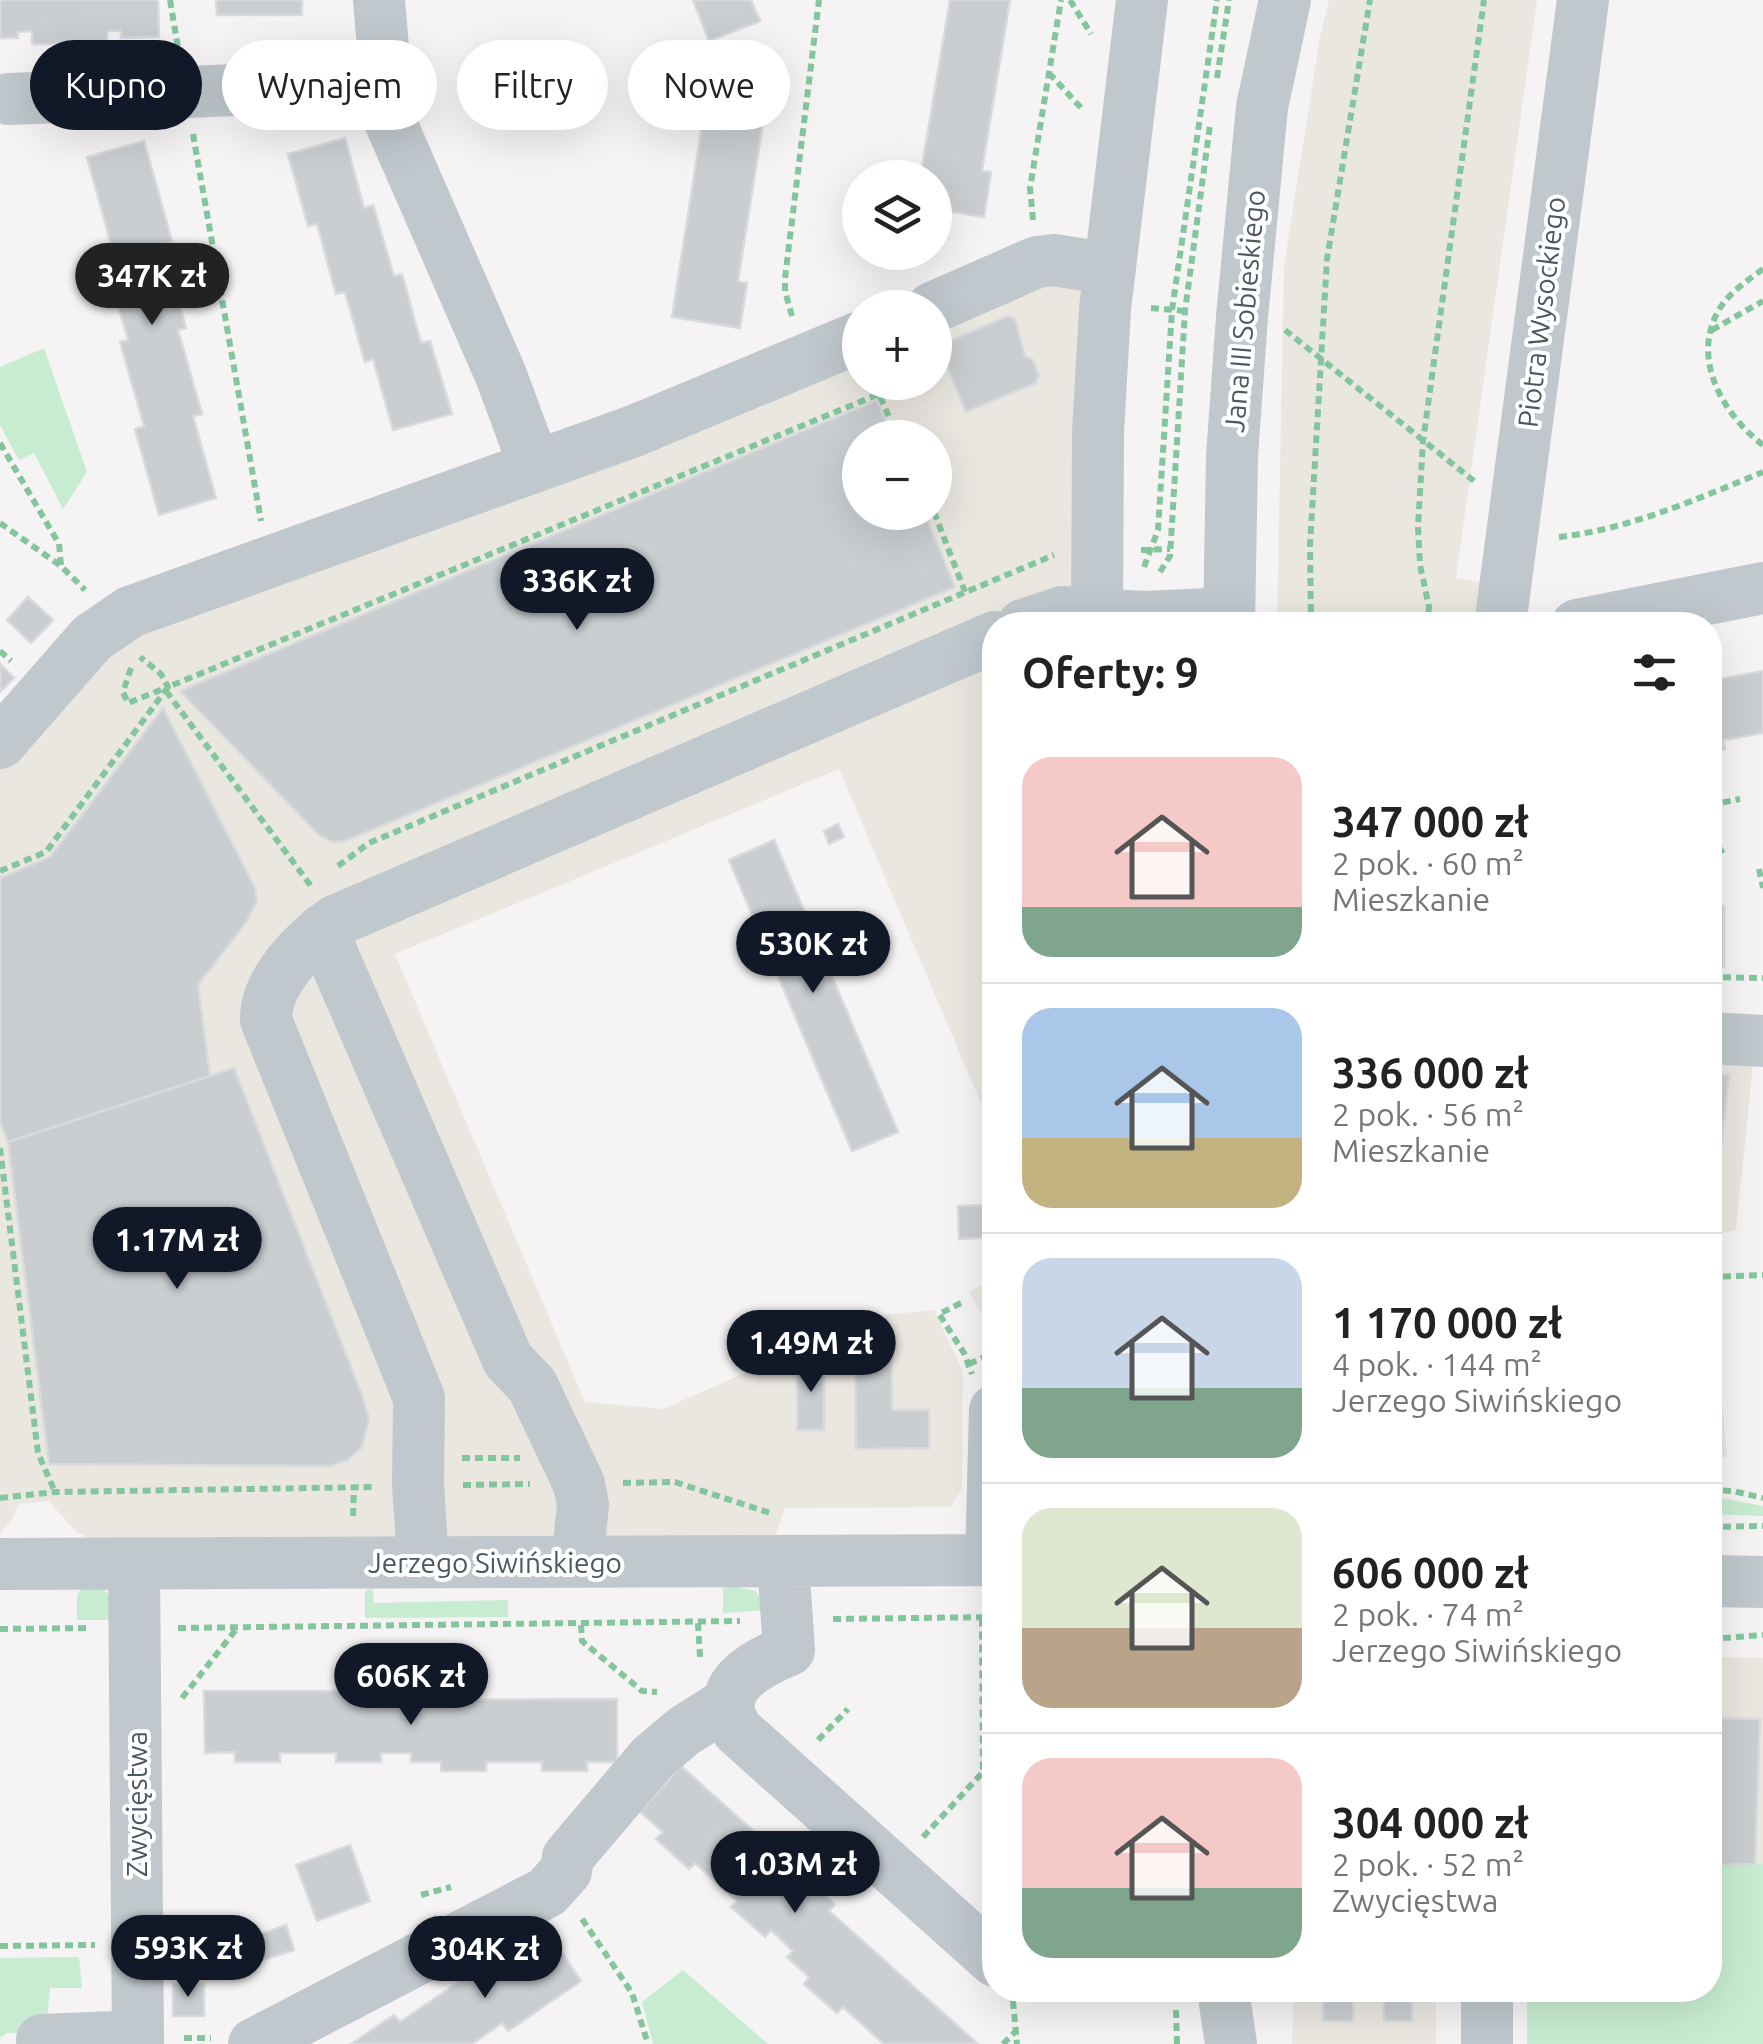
<!DOCTYPE html>
<html lang="pl">
<meta charset="utf-8">
<style>
body{margin:0;font-family:Ubuntu,sans-serif;background:#f6f6f6;color:#222;height:100vh;display:flex;flex-direction:column;font-size:38px;white-space:nowrap}
*{box-sizing:border-box;margin:0}
p{font-size:32px;color:#767676}
.icon{flex:none;width:55px;height:55px;fill:none;stroke:currentColor;stroke-width:2;stroke-linecap:round;stroke-linejoin:round}
.map{position:relative;flex:1;overflow:hidden}
.side{position:absolute;left:982px;top:612px;width:740px;height:1390px;display:flex;flex-direction:column;background:#fff;border-radius:40px;box-shadow:0 10px 40px #0002}
.side>*{flex:none}
.banner{position:absolute;left:30px;top:40px;width:802px;height:90px;display:flex;gap:20px}
.fabs{position:absolute;left:842px;top:160px;display:grid;gap:20px}
.fabs a{display:grid;place-items:center;width:110px;height:110px;border-radius:50%;background:#fff;box-shadow:0 10px 40px #0002;font-size:50px}
.price{position:absolute;translate:-50% -85px;padding:0 22px;border-radius:35px;background:#111827;color:#fff;font-size:32px;line-height:65px;filter:drop-shadow(0 2px 5px #0008)}
.price::after{content:'';position:absolute;left:50%;top:60px;width:30px;height:22px;margin-left:-15px;background:inherit;clip-path:polygon(0 0,100% 0,50% 100%)}
.price.on{background:#222;color:#fff}
ul{padding:0;list-style:none}
li{display:flex;align-items:center;gap:30px;height:250px;padding:0 40px}
li+li{border-top:2px solid #e0e0e0}
li span{display:grid;place-items:center;flex:none;width:280px;height:200px;border-radius:30px;color:#555}
li>.icon{margin-inline-start:auto}
span .icon{width:120px;height:120px;fill:#fffc;stroke-width:1}
li b{font-size:42px}
h2{display:flex;justify-content:space-between;align-items:center;height:120px;padding:0 40px;font-size:42px}
.pill{padding:0 35px;border-radius:45px;background:#fff;box-shadow:0 10px 40px #0002;font-size:35px;line-height:90px}
.pill.on{background:#111827;color:#fff}
.map>svg:first-child{display:block}
.commercial{fill:#eae7e1;fill-rule:evenodd}
.green{fill:#c8ecd1}
.building{fill:#caced1;stroke:#d8dadd;stroke-width:2.5}
.lines{fill:none;stroke-linecap:round;stroke-linejoin:round}
.path{stroke:#83c69d;stroke-width:6;stroke-dasharray:8 5;stroke-linecap:butt}
.minor{stroke:#c0c8cd;stroke-width:52}
.labels{text-anchor:middle;dominant-baseline:central;stroke-width:8;stroke-linejoin:round;paint-order:stroke}
.street-label{font-size:28px;fill:#4c585e;stroke:#fff}
</style>
<div class="map">
<svg width="1763" height="2044" viewBox="0 0 1763 2044">
<rect width="100%" height="100%" fill="#f5f3f3"/>
<!-- commercial -->
<path class="commercial" d="M 1329,0 L 1537,0 L 1456,578 L 1486,583 L 1478,625 L 1277,625 L 1284,266 L 1320,37 Z
M 1048,277 L 1080,290 L 1086,299 L 1077,625 L 995,625 L 995,1136 L 839,769 L 395,954 L 585,1402 L 663,1409 L 874,1316 L 934,1310 L 963,1372 L 962,1489 L 950,1507 L 785,1508 L 776,1534 L 744,1541 L 96,1542 L 75,1531 L 49,1501 L 18,1504 L 13,1518 L 0,1533 L 0,767 L 107,646 L 860,358 L 860,382 L 935,382 L 935,325 ZM 860,438 L 935,438 L 935,512 L 860,512 Z
M 1710,1063 L 1753,1064 L 1736,1230 L 1710,1235 Z
M 995,1279 L 995,1336 L 969,1292 Z
M 1710,1286 L 1712,1286 L 1727,1457 L 1710,1458 Z
M 1710,1657 L 1763,1658 L 1763,1864 L 1710,1865 Z
M 1294,1990 L 1436,1990 L 1436,2044 L 1292,2044 Z"/>
<!-- green -->
<path class="green" d="M 44,348 L 87,472 L 63,509 L 34,453 L 19,460 L 0,425 L 0,367 Z
M 1710,1496 L 1763,1506 L 1763,1516 L 1710,1514 Z
M 723,1584 L 756,1591 L 767,1610 L 723,1613 Z
M 372,1586 L 374,1603 L 508,1600 L 508,1617 L 365,1618 L 365,1592 Z
M 83,1587 C 111,1587 111,1596 120,1620 L 77,1620 L 77,1595 Z
M 1763,1864 L 1763,2044 L 1527,2044 L 1527,1990 L 1710,1990 L 1710,1865 Z
M 79,1957 L 82,1988 L 50,1988 L 47,2019 L 35,2034 L 7,2033 L 0,2038 L 0,1958 Z
M 683,1970 L 768,2044 L 653,2044 L 642,2002 Z"/>
<!-- building -->
<path class="building" d="M 0,0 L 158,0 L 159,37 L 121,38 L 121,31 L 107,31 L 107,44 L 32,44 L 32,31 L 18,32 L 18,38 L 0,38 Z
M 216,0 L 302,0 L 302,15 L 217,15 Z
M 693,0 L 751,0 L 760,21 L 709,41 Z
M 950,0 L 1010,0 L 982,170 L 991,172 L 984,217 L 935,209 L 935,178 L 920,178 Z
M 708,87 L 767,97 L 738,281 L 747,283 L 740,328 L 672,317 Z
M 345,138 L 364,208 L 373,205 L 394,276 L 402,274 L 421,343 L 430,341 L 452,414 L 393,430 L 373,359 L 365,362 L 345,292 L 336,294 L 317,224 L 308,226 L 288,154 Z
M 144,141 L 172,241 L 163,244 L 186,328 L 178,330 L 202,414 L 193,416 L 216,498 L 159,515 L 135,429 L 144,426 L 120,342 L 128,340 L 105,258 L 114,255 L 87,157 Z
M 1008,316 L 1015,319 L 1025,356 L 1032,359 L 1039,375 L 1036,383 L 966,412 L 938,346 Z
M 877,400 L 892,438 L 860,438 L 860,512 L 924,512 L 955,587 L 345,841 L 332,842 L 319,835 L 180,691 Z
M 28,597 L 53,620 L 31,643 L 7,620 Z
M 0,664 L 14,678 L 0,692 Z
M 1763,671 L 1763,733 L 1723,740 L 1725,749 L 1710,752 L 1710,681 Z
M 163,708 L 255,888 L 257,900 L 247,921 L 198,985 L 210,1076 L 8,1142 L 0,1122 L 0,878 L 50,857 Z
M 838,824 L 844,837 L 829,844 L 824,831 Z
M 774,840 L 898,1132 L 852,1151 L 729,860 Z
M 1710,906 L 1724,906 L 1724,967 L 1710,967 Z
M 234,1068 L 362,1395 L 369,1419 L 362,1447 L 348,1460 L 330,1466 L 49,1464 L 8,1142 Z
M 1710,1074 L 1729,1075 L 1713,1218 L 1710,1218 Z
M 995,1205 L 995,1237 L 959,1239 L 958,1206 Z
M 1710,1286 L 1712,1286 L 1717,1436 L 1710,1436 Z
M 891,1337 L 892,1410 L 929,1410 L 929,1448 L 856,1449 L 855,1338 Z
M 824,1354 L 824,1430 L 797,1430 L 797,1365 L 805,1365 L 805,1362 Z
M 204,1691 L 412,1691 L 412,1700 L 617,1699 L 617,1762 L 587,1762 L 587,1771 L 542,1771 L 542,1762 L 486,1762 L 486,1771 L 441,1771 L 441,1762 L 411,1762 L 411,1753 L 381,1753 L 381,1762 L 336,1762 L 336,1753 L 280,1753 L 280,1762 L 235,1762 L 235,1752 L 205,1753 Z
M 1710,1718 L 1760,1719 L 1755,1864 L 1710,1865 Z
M 681,1766 L 835,1904 L 829,1911 L 978,2044 L 884,2044 L 843,2007 L 837,2013 L 804,1984 L 809,1977 L 787,1957 L 793,1951 L 771,1930 L 765,1937 L 731,1907 L 737,1901 L 695,1863 L 689,1869 L 656,1839 L 663,1832 L 640,1812 Z
M 350,1845 L 370,1901 L 317,1921 L 296,1865 Z
M 286,1925 L 294,1950 L 234,1969 L 226,1946 Z
M 548,1932 L 581,1981 L 508,2031 L 502,2023 L 472,2044 L 351,2044 L 394,2015 L 400,2022 L 472,1973 L 477,1980 Z
M 173,1984 L 204,1984 L 204,2016 L 173,2016 Z
M 1323,1990 L 1353,1990 L 1353,2021 L 1323,2021 Z
M 1383,1990 L 1412,1990 L 1412,2021 L 1384,2021 Z"/>
<g class="lines">
<!-- path -->
<path class="path" d="M 170,0 L 178,48
M 1070,0 L 1091,34
M 1049,73 L 1084,111
M 1217,78 L 1229,0
M 193,134 L 261,521
M 1033,220 L 1030,188 L 1061,0
M 1763,269 C 1747,281 1727,294 1717,313 C 1692,362 1724,415 1763,445
M 1151,308 L 1185,311
M 792,316 L 785,291 L 785,278 L 819,0
M 1285,330 L 1474,481
M 1712,330 L 1763,301
M 0,443 L 59,544 L 61,565
M 934,512 L 965,592
M 0,523 L 61,566 L 85,590
M 1559,537 C 1630,529 1697,499 1763,472
M 1141,550 L 1170,549
M 1144,567 L 1158,530 L 1172,310 L 1217,0
M 1160,572 L 1170,556 L 1185,311 L 1210,125
M 1311,625 L 1310,545 L 1327,259 L 1370,0
M 1427,625 L 1429,607 L 1420,565 L 1418,527 L 1423,441 L 1484,0
M 0,651 L 11,661
M 131,668 L 123,692 L 128,703 L 168,687 L 161,674 L 140,657
M 166,691 L 311,886
M 1710,805 L 1740,799
M 1710,838 L 1714,839 L 1725,857
M 338,866 L 369,843 L 1054,555
M 1759,869 L 1763,888
M 0,871 L 46,852 L 168,687 L 879,394 L 898,438
M 1710,977 L 1763,978
M 0,1148 L 38,1453 L 55,1492
M 1710,1277 L 1763,1275
M 961,1303 L 939,1314 L 964,1353 L 972,1374
M 969,1364 L 995,1352
M 1710,1450 L 1722,1450
M 462,1458 L 520,1458
M 623,1483 L 675,1482 L 770,1513
M 463,1485 L 530,1484
M 1710,1490 L 1733,1491 L 1763,1498
M 0,1498 L 55,1492 L 375,1487
M 353,1516 L 354,1487
M 1710,1527 L 1763,1526
M 833,1619 L 995,1617
M 698,1623 L 700,1657
M 581,1625 L 582,1641 L 642,1691 L 657,1692
M 178,1628 L 740,1621
M 0,1629 L 91,1628
M 1710,1639 L 1763,1635
M 182,1698 L 238,1627
M 818,1740 L 848,1709
M 923,1837 L 983,1772 L 982,1616
M 421,1895 L 451,1887
M 582,1919 L 632,1993 L 648,2044
M 0,1946 L 95,1945
M 1013,2001 L 1017,2044
M 1176,2010 L 1177,2044
M 184,2038 L 211,2038
M 1003,2044 L 1015,2032"/>
<!-- minor -->
<path class="minor" d="M 379,0 L 389,119 L 500,373 L 535,467
M 9,99 L 385,84
M 932,308 L 1037,262 L 1054,260 L 1110,269
M 1023,625 L 1062,612 L 1144,617 L 1229,613
M 1097,625 L 1098,432 L 1105,309 L 1142,0
M 1229,625 L 1232,456 L 1242,317 L 1262,107 L 1285,0
M 1500,625 L 1583,0
M 1577,625 L 1763,588
M 0,743 L 92,638 L 130,612 L 634,431 L 860,337
M 322,930 L 508,1360 L 532,1385 L 579,1484 L 583,1505 L 577,1562
M 1710,1038 L 1763,1041
M 423,1561 L 418,1485 L 419,1398 L 266,1020 C 265,982 305,942 335,921 L 995,637
M 991,1561 L 995,1410
M 783,1563 L 789,1650 C 755,1664 709,1688 738,1731 L 995,1961
M 0,1564 L 995,1560
M 134,1564 L 138,2044
M 1710,1581 L 1763,1582
M 1223,1990 L 1231,2044
M 1487,1990 L 1487,2044
M 42,2040 L 138,2036
M 254,2044 L 547,1892 L 566,1871 L 568,1857 L 652,1758 L 684,1731 L 728,1703"/>
</g>
<g class="labels">
<!-- street labels -->
<g class="street-label">
<text transform="translate(1244 311) rotate(-85)">Jana III Sobieskiego</text>
<text transform="translate(1541 312) rotate(-83)">Piotra Wysockiego</text>
<text x="495" y="1562">Jerzego Siwińskiego</text>
<text transform="translate(136 1804) rotate(-90)">Zwycięstwa</text>
</g>
</g>
</svg>
<div class="fabs">
<a><svg class="icon" aria-label="layers" viewBox="0 0 24 24"><path d="M12 4l9 5-9 5-9-5zM3 14l9 5 9-5"/></svg></a>
<a>+</a>
<a>−</a>
</div>
<b class="price on" style="left:152px;top:328px">347K zł</b>
<b class="price" style="left:577px;top:633px">336K zł</b>
<b class="price" style="left:813px;top:996px">530K zł</b>
<b class="price" style="left:177px;top:1292px">1.17M zł</b>
<b class="price" style="left:811px;top:1395px">1.49M zł</b>
<b class="price" style="left:411px;top:1728px">606K zł</b>
<b class="price" style="left:795px;top:1916px">1.03M zł</b>
<b class="price" style="left:188px;top:2000px">593K zł</b>
<b class="price" style="left:485px;top:2001px">304K zł</b>
<div class="banner">
<a class="pill on">Kupno</a>
<a class="pill">Wynajem</a>
<a class="pill">Filtry</a>
<a class="pill">Nowe</a>
</div>
<section class="side">
<h2>Oferty: 9<svg class="icon" aria-label="filters" viewBox="0 0 24 24"><path d="M4 7h16M4 17h16"/><circle cx="9" cy="7" r="2"/><circle cx="15" cy="17" r="2"/></svg></h2>
<ul>
<li><span style="background:linear-gradient(#f6c9c9 75%,#7fa58c 0)"><svg class="icon" aria-label="home" viewBox="0 0 24 24"><path d="M3 11l9-7 9 7M6 9v11h12V9"/></svg></span><div><b>347 000 zł</b><p>2 pok. · 60 m²</p><p>Mieszkanie</p></div></li>
<li><span style="background:linear-gradient(#a9c7e8 65%,#c2b280 0)"><svg class="icon" aria-label="home" viewBox="0 0 24 24"><path d="M3 11l9-7 9 7M6 9v11h12V9"/></svg></span><div><b>336 000 zł</b><p>2 pok. · 56 m²</p><p>Mieszkanie</p></div></li>
<li><span style="background:linear-gradient(#c9d6e8 65%,#7fa58c 0)"><svg class="icon" aria-label="home" viewBox="0 0 24 24"><path d="M3 11l9-7 9 7M6 9v11h12V9"/></svg></span><div><b>1 170 000 zł</b><p>4 pok. · 144 m²</p><p>Jerzego Siwińskiego</p></div></li>
<li><span style="background:linear-gradient(#dfe7d0 60%,#b9a48a 0)"><svg class="icon" aria-label="home" viewBox="0 0 24 24"><path d="M3 11l9-7 9 7M6 9v11h12V9"/></svg></span><div><b>606 000 zł</b><p>2 pok. · 74 m²</p><p>Jerzego Siwińskiego</p></div></li>
<li><span style="background:linear-gradient(#f6c9c9 65%,#7fa58c 0)"><svg class="icon" aria-label="home" viewBox="0 0 24 24"><path d="M3 11l9-7 9 7M6 9v11h12V9"/></svg></span><div><b>304 000 zł</b><p>2 pok. · 52 m²</p><p>Zwycięstwa</p></div></li>
</ul>
</section>
</div>
